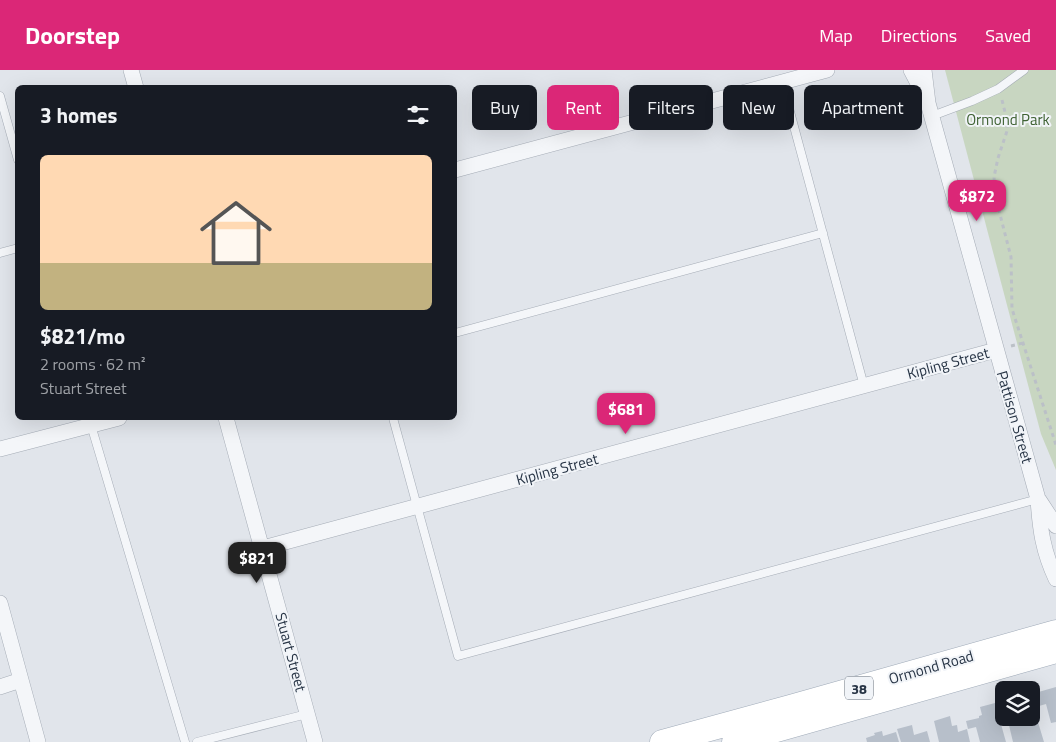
<!DOCTYPE html>
<meta charset="utf-8">
<style>
body{margin:0;font-family:"Titillium Web",sans-serif;background:#242831;color:#f1f3f6;height:100vh;display:flex;flex-direction:column;font-size:19px;white-space:nowrap}
*{box-sizing:border-box;margin:0}
p{font-size:16px;color:#9ea1a6}
.icon{flex:none;width:28px;height:28px;fill:none;stroke:currentColor;stroke-width:2;stroke-linecap:round;stroke-linejoin:round}
.map{position:relative;flex:1;overflow:hidden}
.side{position:absolute;left:15px;top:15px;width:442px;height:335px;display:flex;flex-direction:column;background:#171b24;border-radius:8px;box-shadow:0 5px 20px #0002}
.side>*{flex:none}
.hud{position:absolute;left:472px;top:15px;width:475px;height:45px;display:flex;gap:10px}
.controls{position:absolute;left:995px;top:611px;display:grid;gap:10px}
.controls a{display:grid;place-items:center;width:45px;height:45px;border-radius:8px;background:#171b24;box-shadow:0 5px 20px #0002;font-size:25px}
.price{position:absolute;translate:-50% -42px;padding:0 11px;border-radius:10px;background:#db2777;color:#fff;font-size:16px;line-height:32px;filter:drop-shadow(0 1px 2px #0008)}
.price::after{content:'';position:absolute;left:50%;top:30px;width:15px;height:11px;margin-left:-8px;background:inherit;clip-path:polygon(0 0,100% 0,50% 100%)}
.price.active{background:#222;color:#fff}
ul{padding:0;list-style:none}
li{display:grid;align-content:center;gap:10px;height:265px;padding:0 25px}
li+li{border-top:1px solid #363941}
li span{display:grid;place-items:center;height:155px;border-radius:8px;color:#555}
li>.icon{margin-inline-start:auto}
span .icon{width:90px;height:90px;fill:#fffc;stroke-width:1}
li b{font-size:21px}
h2{display:flex;justify-content:space-between;align-items:center;height:60px;padding:0 25px;font-size:21px}
.pill{padding:0 18px;border-radius:8px;background:#171b24;box-shadow:0 5px 20px #0002;font-size:18px;line-height:45px}
.pill.active{background:#db2777;color:#fff}
header{display:flex;align-items:center;gap:30px;box-sizing:border-box;height:70px;padding:0 25px;background:#db2777;color:#fff}
header strong{font-size:24px}
nav{display:flex;gap:28px;margin-inline-start:auto;font-size:18px}
.map>svg:first-child{display:block}
.green{fill:#c8d6c1}
.building{fill:#b7bfca}
.lines{fill:none;stroke-linecap:round;stroke-linejoin:round}
.service-casing{stroke:#a5acb6;stroke-width:9}
.minor-casing{stroke:#a5acb6;stroke-width:16}
.primary-casing{stroke:#9faab8;stroke-width:25}
.path{stroke:#bbc0c7;stroke-width:3;stroke-dasharray:4 4;stroke-linecap:butt}
.service{stroke:#f4f6f9;stroke-width:8}
.minor{stroke:#f4f6f9;stroke-width:15}
.primary{stroke:#fff;stroke-width:24}
.labels{text-anchor:middle;dominant-baseline:central;stroke-width:4;stroke-linejoin:round;paint-order:stroke}
.shield{fill:#f1f4f8;stroke:#646e7b;stroke-width:1}
.shield-label{font-size:14px;font-weight:bold;fill:#273445}
.park-label{font-size:15px;fill:#3f6233;stroke:#f1f4f8}
.street-label{font-size:15px;fill:#273445;stroke:#f1f4f8}
</style>
<header>
<strong>Doorstep</strong>
<nav><a>Map</a><a>Directions</a><a>Saved</a></nav>
</header>
<div class="map">
<svg width="1056" height="672" viewBox="0 0 1056 672">
<rect width="100%" height="100%" fill="#e1e5eb"/>
<!-- green -->
<path class="green" d="M 945,0 L 1056,0 L 1056,400 L 1041,364 Z"/>
<!-- building -->
<path class="building" d="M 1056,617 L 1056,652 L 1051,653 L 1046,634 L 1039,636 L 1035,623 Z
M 1031,629 L 1044,672 L 1013,672 L 1008,651 L 1003,652 L 998,635 L 1004,633 L 1004,648 L 1031,648 Z
M 995,633 L 1006,672 L 980,672 L 976,657 L 968,659 L 966,651 L 979,648 L 979,646 L 982,645 L 980,637 Z
M 950,646 L 952,656 L 957,655 L 958,662 L 967,659 L 970,672 L 939,672 L 934,651 Z
M 912,655 L 914,665 L 927,661 L 930,672 L 901,672 L 897,659 Z
M 882,661 L 883,666 L 896,662 L 899,672 L 867,672 L 866,668 L 875,665 L 874,663 Z"/>
<g class="lines">
<defs>
<path id="service" d="M 782,12 L 864,316
M 0,26 L 18,90
M 932,46 L 972,31 L 998,19 L 1024,0
M 0,183 L 18,178
M 455,263 L 823,163
M 393,348 L 458,586 L 1038,429
M 91,355 L 185,672
M 197,672 L 307,644"/>
<path id="minor" d="M 131,0 L 136,18
M 911,0 L 923,23
M 924,0 L 928,33 L 1038,429 C 1040,460 1043,481 1056,509
M 455,100 L 827,0
M 226,348 L 315,672
M 0,379 L 119,348
M 1039,430 L 1056,456
M 263,478 L 996,280
M 0,533 L 38,672
M 0,617 L 21,610"/>
<path id="primary" d="M 662,672 L 790,637 L 1056,562
M 734,672 L 1056,581"/>
</defs>
<!-- service casing -->
<use href="#service" class="service-casing"/>
<!-- minor casing -->
<use href="#minor" class="minor-casing"/>
<!-- primary casing -->
<use href="#primary" class="primary-casing"/>
<!-- path -->
<path class="path" d="M 1002,30 L 1007,50 L 1007,61 L 998,88 L 994,107 L 995,125 L 1011,187 L 1012,239 L 1056,375
M 1011,276 L 1023,273"/>
<!-- service -->
<use href="#service" class="service"/>
<!-- minor -->
<use href="#minor" class="minor"/>
<!-- primary -->
<use href="#primary" class="primary"/>
</g>
<g class="labels">
<!-- shield labels -->
<rect class="shield" x="845" y="606.5" width="28" height="23" rx="4"/>
<g class="shield-label">
<text x="859" y="618">38</text>
</g>
<!-- park labels -->
<g class="park-label">
<text x="1008" y="49">Ormond Park</text>
</g>
<!-- street labels -->
<g class="street-label">
<text transform="translate(948 293) rotate(-15)">Kipling Street</text>
<text transform="translate(1015 347) rotate(74)">Pattison Street</text>
<text transform="translate(557 399) rotate(-15)">Kipling Street</text>
<text transform="translate(291 582) rotate(75)">Stuart Street</text>
<text transform="translate(931 597) rotate(-16)">Ormond Road</text>
</g>
</g>
</svg>
<div class="controls">
<a><svg class="icon" aria-label="layers" viewBox="0 0 24 24"><path d="M12 4l9 5-9 5-9-5zM3 14l9 5 9-5"/></svg></a>
</div>
<b class="price" style="left:977px;top:152px">$872</b>
<b class="price" style="left:626px;top:365px">$681</b>
<b class="price active" style="left:257px;top:514px">$821</b>
<div class="hud">
<a class="pill">Buy</a>
<a class="pill active">Rent</a>
<a class="pill">Filters</a>
<a class="pill">New</a>
<a class="pill">Apartment</a>
</div>
<section class="side">
<h2>3 homes<svg class="icon" aria-label="filters" viewBox="0 0 24 24"><path d="M4 7h16M4 17h16"/><circle cx="9" cy="7" r="2"/><circle cx="15" cy="17" r="2"/></svg></h2>
<ul>
<li><span style="background:linear-gradient(#ffd9b3 70%,#c2b280 0)"><svg class="icon" aria-label="home" viewBox="0 0 24 24"><path d="M3 11l9-7 9 7M6 9v11h12V9"/></svg></span><div><b>$821/mo</b><p>2 rooms · 62 m²</p><p>Stuart Street</p></div></li>
</ul>
</section>
</div>
